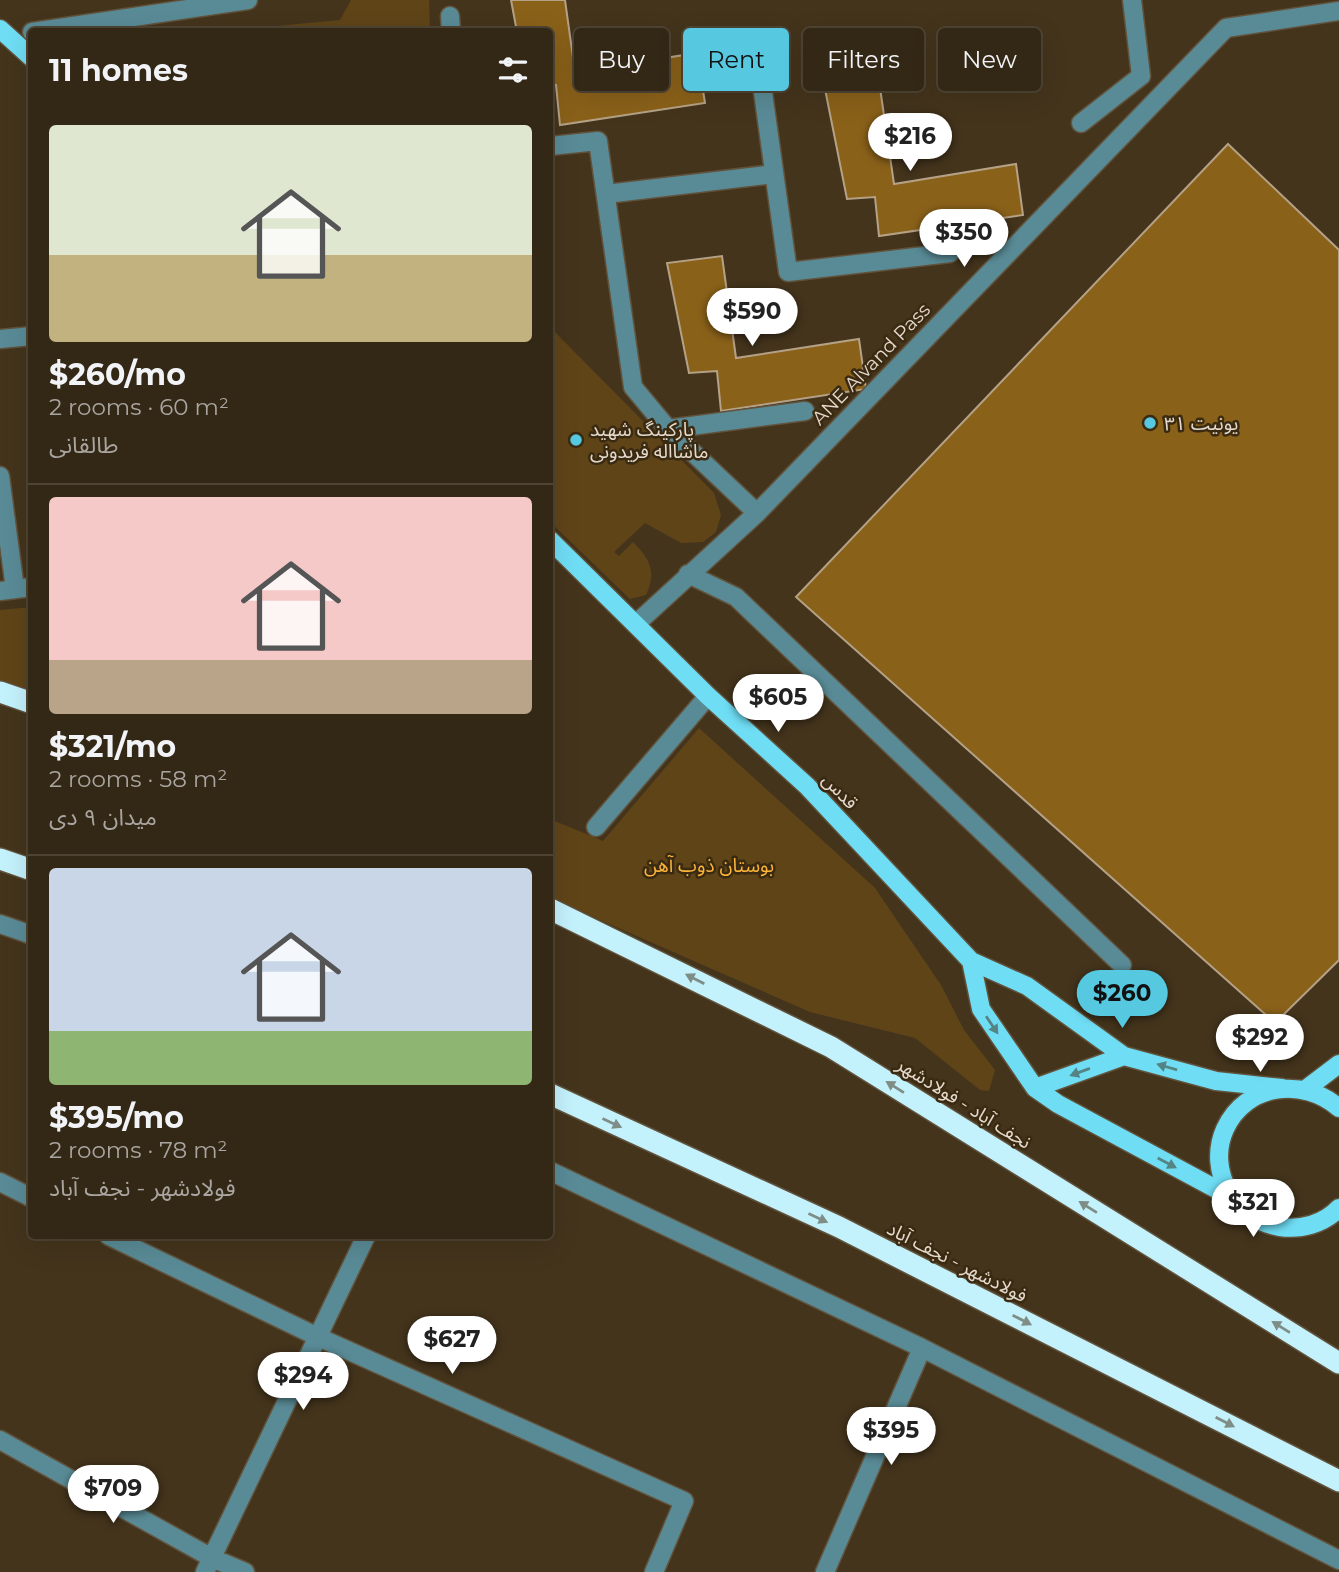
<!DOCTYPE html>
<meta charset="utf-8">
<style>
body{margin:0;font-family:Montserrat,"Noto Sans Arabic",sans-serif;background:#3e3322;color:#f1f3f6;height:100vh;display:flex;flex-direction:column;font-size:26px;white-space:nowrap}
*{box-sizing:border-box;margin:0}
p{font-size:23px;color:#a9a5a0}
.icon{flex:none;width:38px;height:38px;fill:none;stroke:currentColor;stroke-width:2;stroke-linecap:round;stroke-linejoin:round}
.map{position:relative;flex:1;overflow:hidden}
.panel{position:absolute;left:28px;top:28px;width:525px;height:1211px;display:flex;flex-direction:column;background:#332715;border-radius:7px;box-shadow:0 7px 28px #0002,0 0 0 2px #4e4434}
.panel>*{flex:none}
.banner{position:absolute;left:574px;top:28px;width:660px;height:63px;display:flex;gap:14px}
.price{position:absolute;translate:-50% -60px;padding:0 16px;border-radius:24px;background:#fff;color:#222;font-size:23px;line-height:46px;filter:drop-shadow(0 2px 4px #0008)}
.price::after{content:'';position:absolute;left:50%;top:42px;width:21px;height:16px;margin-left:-10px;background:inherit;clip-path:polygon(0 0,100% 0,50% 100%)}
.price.selected{background:#56c9e1;color:#111}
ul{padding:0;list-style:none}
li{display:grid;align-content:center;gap:14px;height:371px;padding:0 21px}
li+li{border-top:2px solid #4e4434}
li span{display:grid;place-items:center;height:217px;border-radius:7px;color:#555}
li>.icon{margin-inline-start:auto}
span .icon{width:126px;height:126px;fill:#fffc;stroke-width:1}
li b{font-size:30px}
h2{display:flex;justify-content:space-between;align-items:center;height:84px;padding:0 21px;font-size:30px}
.tag{padding:0 24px;border-radius:7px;background:#332715;box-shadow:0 7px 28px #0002,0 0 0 2px #4e4434;font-size:24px;line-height:63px}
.tag.selected{background:#56c9e1;color:#111}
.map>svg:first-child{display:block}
.green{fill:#5f4418}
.building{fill:#8a6119;stroke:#b4a186;stroke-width:2}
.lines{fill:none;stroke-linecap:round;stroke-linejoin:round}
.minor-casing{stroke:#61523c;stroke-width:21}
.major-casing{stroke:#61523c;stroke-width:21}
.highway-casing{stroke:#61523c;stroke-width:24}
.minor{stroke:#598b96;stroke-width:18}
.major{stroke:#6fddf4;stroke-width:18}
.highway{stroke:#c3f1fc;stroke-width:21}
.oneway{fill:#7e8e87}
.oneway2{fill:#548483}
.poi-dot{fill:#56c9e1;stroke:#3a2a12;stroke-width:2.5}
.labels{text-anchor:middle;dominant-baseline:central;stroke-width:5;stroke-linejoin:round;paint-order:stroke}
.street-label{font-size:19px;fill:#e4d9cb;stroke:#3a2a12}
.poi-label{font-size:19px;fill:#e4d9cb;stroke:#3a2a12;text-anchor:start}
.park-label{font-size:19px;fill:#fcb539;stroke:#3a2a12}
</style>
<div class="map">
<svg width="1339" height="1572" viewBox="0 0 1339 1572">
<rect width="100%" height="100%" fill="#44341c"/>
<!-- green -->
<path class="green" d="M 351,0 L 429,0 L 430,31 L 224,31 L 340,20 Z
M 550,327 L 714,493 L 721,515 L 716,532 L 703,542 L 681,543 L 645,523 L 614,552 L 619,556 L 633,542 C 650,559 657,572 646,595 L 630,599 L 550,522 Z
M 31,607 L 31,692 L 0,681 L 0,610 Z
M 699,728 L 875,888 L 941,985 L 964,1030 L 995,1070 L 989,1091 L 980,1090 L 915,1038 L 810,1012 L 550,898 L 550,819 L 603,841 Z"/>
<!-- building -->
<path class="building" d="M 511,0 L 565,0 L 575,72 L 697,53 L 705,103 L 560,125 L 556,85 L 550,85 L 550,32 L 517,32 Z
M 879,81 L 894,184 L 1016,164 L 1023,215 L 879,236 L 875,197 L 847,199 L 825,89 Z
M 1228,144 L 1339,250 L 1339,960 L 1275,1023 L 796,597 Z
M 722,256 L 736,358 L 859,339 L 866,389 L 721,411 L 717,371 L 689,373 L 667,263 Z"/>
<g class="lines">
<defs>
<path id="minor" d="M 450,16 L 451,32
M 32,32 L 248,0
M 756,42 L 788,272 L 950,253
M 1081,123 L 1141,76 L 1132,0
M 550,146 L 598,141 L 633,387 L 668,429 L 757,513
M 606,194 L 774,174
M 0,339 L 32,336
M 668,429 L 805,411
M 0,476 L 15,589
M 688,574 L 736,597 L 1122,965
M 0,591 L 32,587
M 637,623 L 757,513 L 1226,28 L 1339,11
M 596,827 L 708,696
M 0,924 L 32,935
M 550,1171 L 922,1348 L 1339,1560
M 0,1182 L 32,1198
M 109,1236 L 318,1337 L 684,1501 L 654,1572
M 0,1440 L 212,1558 L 245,1572
M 205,1572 L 366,1236
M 825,1572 L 922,1348"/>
<path id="major" d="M 0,29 L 32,58
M 550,540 L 708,696 L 807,786 L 971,961 L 1027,986 L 1124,1056 L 1216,1081 L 1282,1088
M 971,961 L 981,1009 L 1035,1088 L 1058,1104 L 1231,1197
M 1035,1088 L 1124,1056
M 1306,1089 L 1339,1064
M 1339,1108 C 1304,1077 1246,1083 1225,1129 C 1206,1171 1235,1220 1280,1227 C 1301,1230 1324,1224 1339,1208"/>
<path id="highway" d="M 0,692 L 32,703
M 0,859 L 32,870
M 550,909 L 831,1047 L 1339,1363
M 550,1094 L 839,1227 L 1339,1481"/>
</defs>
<!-- minor casing -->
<use href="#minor" class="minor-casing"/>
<!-- major casing -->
<use href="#major" class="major-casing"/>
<!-- highway casing -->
<use href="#highway" class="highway-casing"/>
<!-- minor -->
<use href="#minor" class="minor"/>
<!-- major -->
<use href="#major" class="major"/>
<!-- highway -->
<use href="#highway" class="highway"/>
</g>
<!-- one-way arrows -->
<defs><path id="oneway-solid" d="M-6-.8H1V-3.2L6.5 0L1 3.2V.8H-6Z" transform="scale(1.75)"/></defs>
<g class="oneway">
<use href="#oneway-solid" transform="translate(695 979) rotate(-153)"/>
<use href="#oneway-solid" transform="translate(895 1087) rotate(-148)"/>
<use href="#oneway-solid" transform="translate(612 1123) rotate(25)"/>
<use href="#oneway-solid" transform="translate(1088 1207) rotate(-148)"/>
<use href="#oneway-solid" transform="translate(818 1218) rotate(25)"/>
<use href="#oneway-solid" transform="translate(1022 1320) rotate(27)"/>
<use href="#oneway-solid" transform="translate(1281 1327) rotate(-148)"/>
<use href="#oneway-solid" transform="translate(1225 1422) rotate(27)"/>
</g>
<g class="oneway2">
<use href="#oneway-solid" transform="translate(992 1025) rotate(56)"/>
<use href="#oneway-solid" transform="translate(1167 1067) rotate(-164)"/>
<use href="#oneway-solid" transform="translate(1080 1072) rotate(160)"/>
<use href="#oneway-solid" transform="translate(1167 1163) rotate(28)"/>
</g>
<!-- markers -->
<g class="poi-dot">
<circle cx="1150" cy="423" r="7"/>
<circle cx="576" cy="440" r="7"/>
</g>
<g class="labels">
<!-- street labels -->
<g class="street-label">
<text transform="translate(871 364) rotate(-46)">ANE Alvand Pass</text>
<text transform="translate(840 791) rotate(46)">قدس</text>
<text transform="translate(964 1103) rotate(32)">نجف آباد - فولادشهر</text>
<text transform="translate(957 1262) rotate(27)">فولادشهر - نجف آباد</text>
</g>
<!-- poi labels -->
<g class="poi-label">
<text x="1164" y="423">یونیت ۳۱</text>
<text x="590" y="429">پارکینگ شهید<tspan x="590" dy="22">ماشااله فریدونی</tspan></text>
</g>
<!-- park labels -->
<g class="park-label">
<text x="709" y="865">بوستان ذوب آهن</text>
</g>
</g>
</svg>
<b class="price" style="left:910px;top:173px">$216</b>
<b class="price" style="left:964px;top:269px">$350</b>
<b class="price" style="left:752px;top:348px">$590</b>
<b class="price" style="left:778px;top:734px">$605</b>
<b class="price selected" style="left:1122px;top:1030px">$260</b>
<b class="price" style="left:1260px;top:1074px">$292</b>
<b class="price" style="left:1253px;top:1239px">$321</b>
<b class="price" style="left:452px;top:1376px">$627</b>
<b class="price" style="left:303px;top:1412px">$294</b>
<b class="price" style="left:891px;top:1467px">$395</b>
<b class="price" style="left:113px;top:1525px">$709</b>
<div class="banner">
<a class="tag">Buy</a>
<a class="tag selected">Rent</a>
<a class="tag">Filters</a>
<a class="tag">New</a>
</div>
<section class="panel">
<h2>11 homes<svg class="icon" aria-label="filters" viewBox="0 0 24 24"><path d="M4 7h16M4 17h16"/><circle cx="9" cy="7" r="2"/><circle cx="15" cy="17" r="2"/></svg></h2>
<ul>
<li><span style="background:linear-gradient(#dfe7d0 60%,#c2b280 0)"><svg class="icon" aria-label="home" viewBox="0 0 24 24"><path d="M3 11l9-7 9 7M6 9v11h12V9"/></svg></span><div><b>$260/mo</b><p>2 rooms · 60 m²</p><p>طالقانی</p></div></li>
<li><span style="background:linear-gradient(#f6c9c9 75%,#b9a48a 0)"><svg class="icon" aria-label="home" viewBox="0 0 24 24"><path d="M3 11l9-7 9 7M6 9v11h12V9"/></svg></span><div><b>$321/mo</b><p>2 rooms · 58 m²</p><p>میدان ۹ دی</p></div></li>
<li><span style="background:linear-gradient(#c9d6e8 75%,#8fb573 0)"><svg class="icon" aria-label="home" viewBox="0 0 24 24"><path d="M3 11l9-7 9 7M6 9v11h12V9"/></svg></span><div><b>$395/mo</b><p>2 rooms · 78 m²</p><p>فولادشهر - نجف آباد</p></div></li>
</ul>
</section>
</div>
